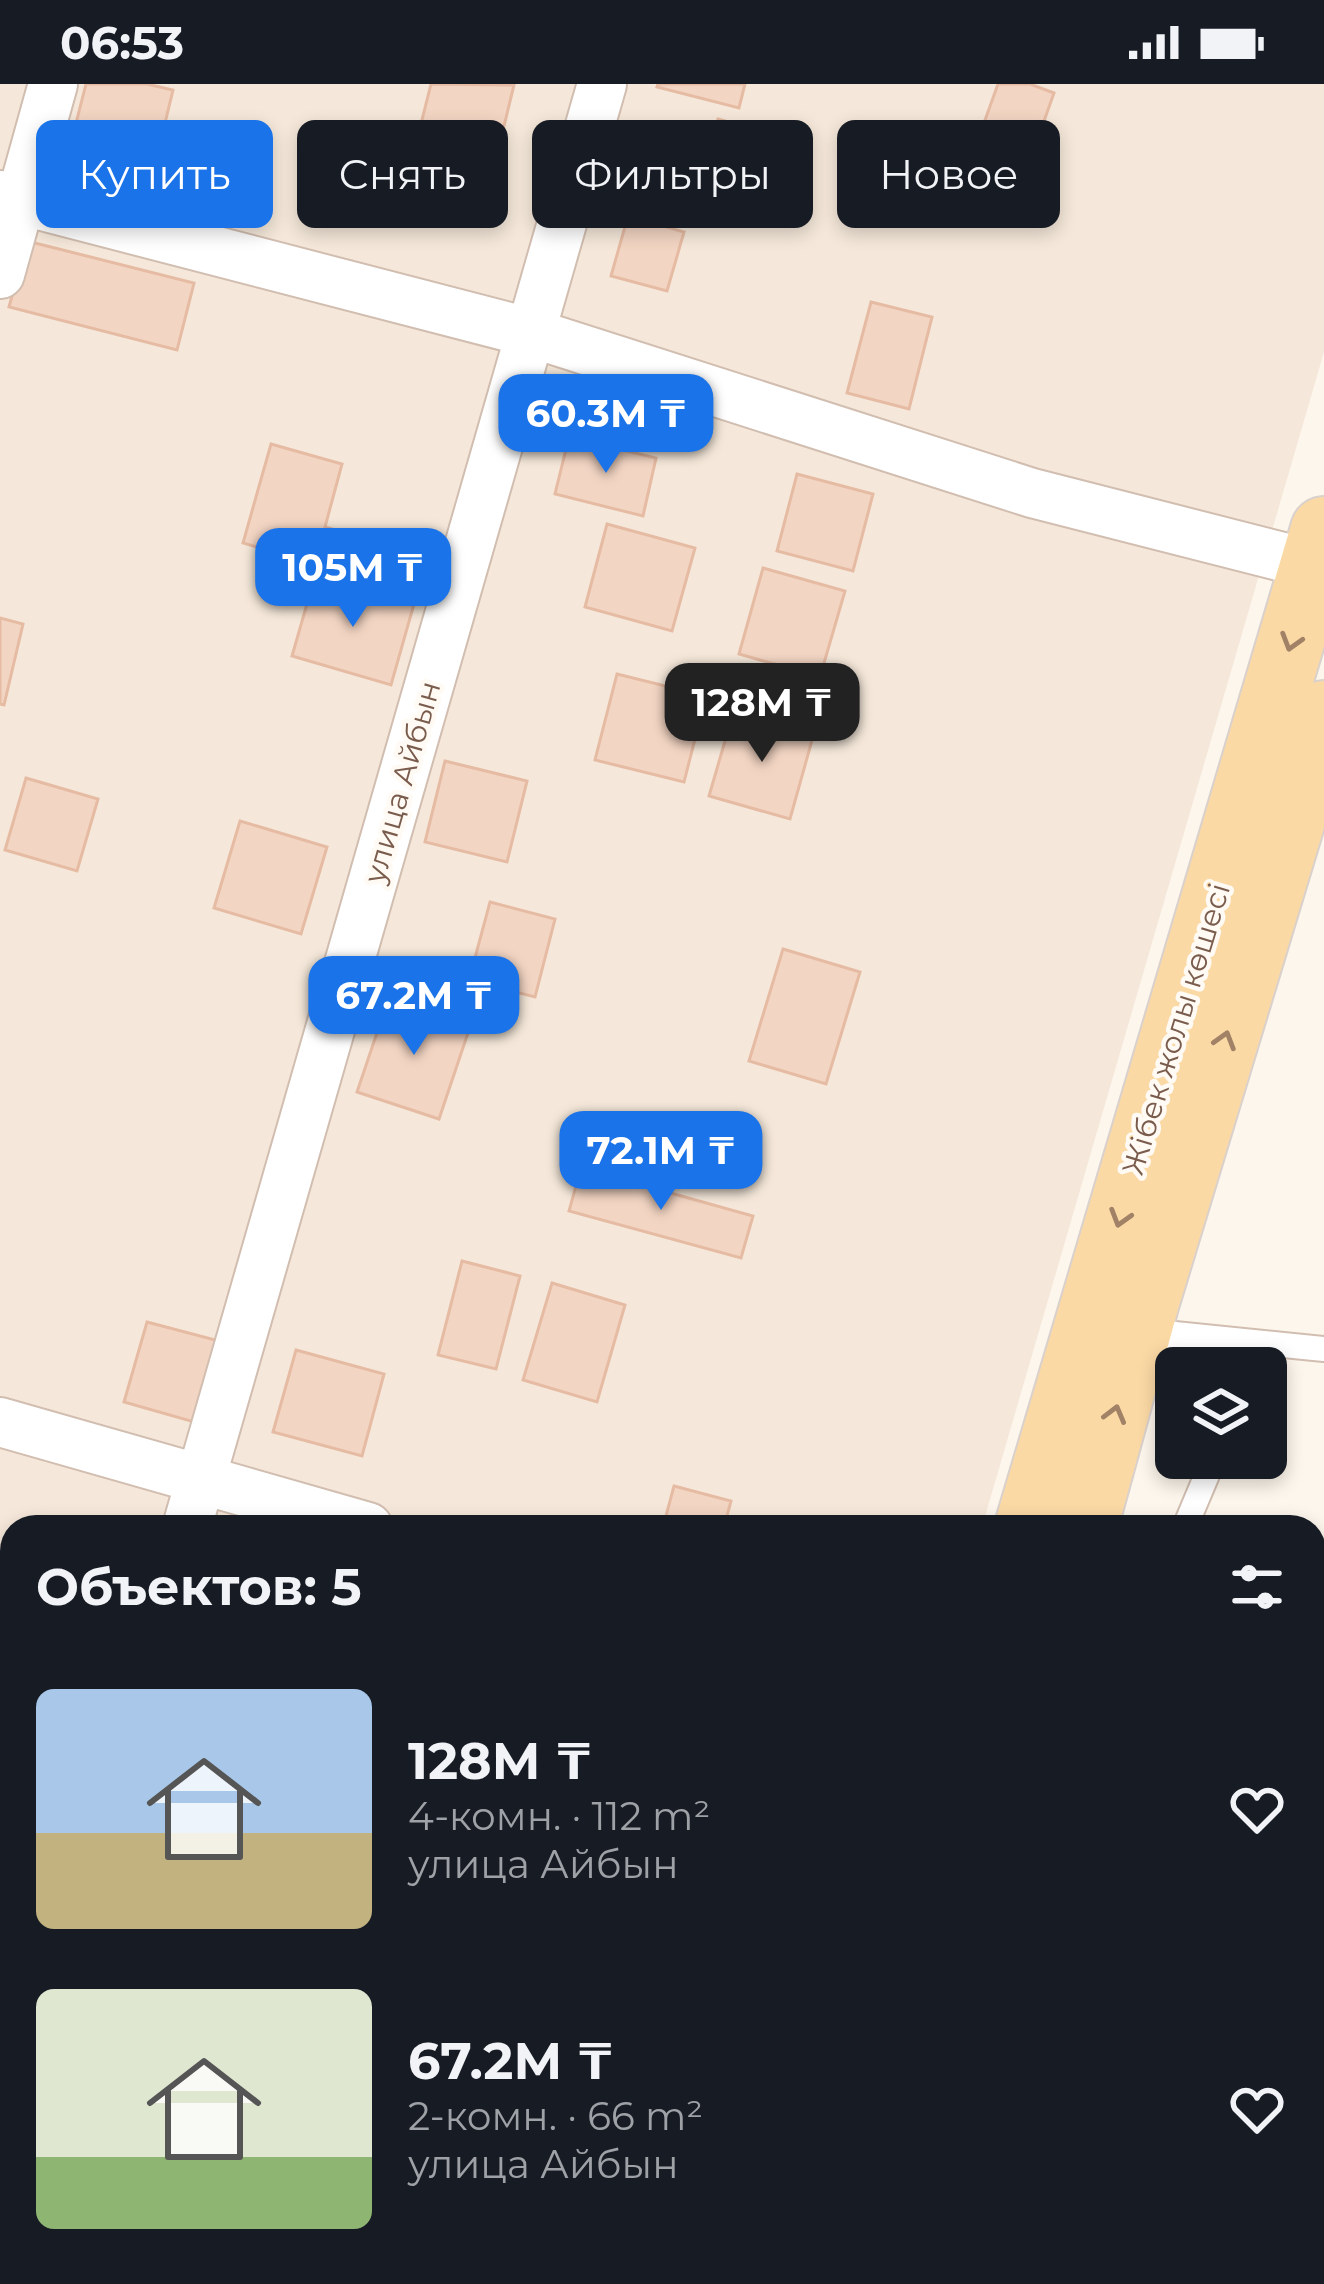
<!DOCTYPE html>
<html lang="ru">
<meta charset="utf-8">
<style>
body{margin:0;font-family:Montserrat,sans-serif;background:#242831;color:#f1f3f6;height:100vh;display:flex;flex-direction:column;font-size:45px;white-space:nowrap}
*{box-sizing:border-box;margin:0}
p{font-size:39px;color:#9ea1a6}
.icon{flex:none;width:66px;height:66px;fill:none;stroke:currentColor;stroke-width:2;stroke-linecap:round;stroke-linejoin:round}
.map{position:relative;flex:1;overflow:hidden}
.panel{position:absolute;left:0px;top:1431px;width:1326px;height:771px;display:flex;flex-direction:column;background:#171b24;border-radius:36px 36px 0 0;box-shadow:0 6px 18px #0003}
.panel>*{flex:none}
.guide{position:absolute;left:36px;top:36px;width:1254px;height:108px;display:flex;gap:24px}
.fabs{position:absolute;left:1155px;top:1263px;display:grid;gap:24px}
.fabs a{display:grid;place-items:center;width:132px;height:132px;border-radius:18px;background:#171b24;box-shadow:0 6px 18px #0003;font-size:60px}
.price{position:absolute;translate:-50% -102px;padding:0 27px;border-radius:24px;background:#1a73e8;color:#fff;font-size:39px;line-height:78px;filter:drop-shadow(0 3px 6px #0008)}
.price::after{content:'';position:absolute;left:50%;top:72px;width:36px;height:27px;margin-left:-18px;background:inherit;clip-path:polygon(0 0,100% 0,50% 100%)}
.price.current{background:#222;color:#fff}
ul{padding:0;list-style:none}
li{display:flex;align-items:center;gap:36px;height:300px;padding:0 36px}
li span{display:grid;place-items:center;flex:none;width:336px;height:240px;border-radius:18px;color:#555}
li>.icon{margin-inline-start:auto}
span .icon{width:144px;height:144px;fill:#fffc;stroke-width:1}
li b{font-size:51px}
h2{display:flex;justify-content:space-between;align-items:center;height:144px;padding:0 36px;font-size:51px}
.chip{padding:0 42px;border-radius:18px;background:#171b24;box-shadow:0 6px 18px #0003;font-size:42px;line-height:108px}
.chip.current{background:#1a73e8;color:#fff}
.status{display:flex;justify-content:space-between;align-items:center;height:84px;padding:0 60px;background:#171b24;direction:ltr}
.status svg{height:33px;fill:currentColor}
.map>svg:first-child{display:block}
.residential{fill:#f5e8da}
.building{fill:#f3d5c3;stroke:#e6bba3;stroke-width:3}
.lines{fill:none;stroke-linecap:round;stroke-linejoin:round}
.service-casing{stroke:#d1beb0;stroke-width:28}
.minor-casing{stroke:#d1beb0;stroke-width:52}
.primary-casing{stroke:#dad1cd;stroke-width:70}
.service{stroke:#fff;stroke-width:24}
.minor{stroke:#fff;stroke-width:48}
.primary{stroke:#fbd9a5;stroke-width:66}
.oneway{stroke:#a18267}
.labels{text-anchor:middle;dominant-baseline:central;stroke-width:9;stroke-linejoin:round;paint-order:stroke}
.street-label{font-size:30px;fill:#7a5c4d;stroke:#fffaf3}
</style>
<div class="status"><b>06:53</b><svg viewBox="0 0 49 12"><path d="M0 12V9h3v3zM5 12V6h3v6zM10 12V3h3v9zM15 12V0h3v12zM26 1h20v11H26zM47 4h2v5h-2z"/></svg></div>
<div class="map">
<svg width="1324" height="2200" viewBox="0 0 1324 2200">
<rect width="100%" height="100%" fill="#fdf6ec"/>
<!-- residential -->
<path class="residential" d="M 0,0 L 1324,0 L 1324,268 L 982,1443 L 12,1443 L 12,2190 L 761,2190 L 757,2200 L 0,2200 Z
M 1324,2023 L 1324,2200 L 975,2200 L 978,2190 L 1314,2190 L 1314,2024 Z"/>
<!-- building -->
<path class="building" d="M 86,0 L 147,0 L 173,6 L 155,80 L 71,59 Z
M 431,0 L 514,1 L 496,75 L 417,56 Z
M 658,0 L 745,0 L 739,24 L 657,3 Z
M 998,0 L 1030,0 L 1054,9 L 1033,68 L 980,50 Z
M 718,35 L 788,55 L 765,134 L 694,113 Z
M 628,132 L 684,148 L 667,207 L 611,192 Z
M 27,157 L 194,199 L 177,266 L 9,223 Z
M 871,218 L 932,233 L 909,325 L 847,309 Z
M 569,353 L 656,374 L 643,432 L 555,410 Z
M 271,360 L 342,380 L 325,443 L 447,478 L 436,514 L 243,459 Z
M 797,390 L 873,410 L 853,487 L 777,467 Z
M 607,440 L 695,464 L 672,547 L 585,523 Z
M 763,484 L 845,507 L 820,593 L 739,570 Z
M 315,492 L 414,520 L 391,601 L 292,572 Z
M 0,534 L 23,540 L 4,621 L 0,620 Z
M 617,590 L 706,612 L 684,698 L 595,676 Z
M 734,626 L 814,649 L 790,735 L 709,712 Z
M 445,677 L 527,697 L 507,778 L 425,758 Z
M 26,694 L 98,715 L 77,787 L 5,766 Z
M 240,737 L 327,763 L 301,850 L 214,824 Z
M 490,818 L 555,835 L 535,913 L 469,896 Z
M 783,865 L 860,888 L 826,1000 L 749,977 Z
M 389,913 L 471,940 L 439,1035 L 357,1008 Z
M 581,1084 L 753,1132 L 741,1174 L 569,1127 Z
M 462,1177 L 520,1192 L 496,1285 L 438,1271 Z
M 552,1199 L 625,1221 L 597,1318 L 523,1296 Z
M 147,1238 L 223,1258 L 201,1340 L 124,1318 Z
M 296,1266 L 384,1290 L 362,1372 L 273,1348 Z
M 674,1402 L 731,1417 L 724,1443 L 663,1443 Z
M 8,1659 L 12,1660 L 12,1742 L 0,1739 L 0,1689 Z
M 0,1790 L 12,1796 L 12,1865 L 0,1859 Z
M 0,2110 L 12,2115 L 12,2186 L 3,2200 L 0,2200 Z
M 893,2190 L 1011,2190 L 1008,2200 L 890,2200 Z"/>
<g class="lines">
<defs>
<path id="service" d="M 1161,1241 L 1189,1284
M 1165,1249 L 1324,1265
M 1185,1443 L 1214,1374"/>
<path id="minor" d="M 0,111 L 532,249 L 1032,409 L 1314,481
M 0,190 L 53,0
M 0,1338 L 368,1443
M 187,1443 L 602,0
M 1314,1797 L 1324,1794
M 0,1933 L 12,1939
M 501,2190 L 521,2200"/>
<path id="primary" d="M 1028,1443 L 1324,446
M 1084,1443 L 1146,1217 L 1324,630
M 791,2200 L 794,2190
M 851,2200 L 854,2190"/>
</defs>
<!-- service casing -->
<use href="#service" class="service-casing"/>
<!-- minor casing -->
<use href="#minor" class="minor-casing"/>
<!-- primary casing -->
<use href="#primary" class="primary-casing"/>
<!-- service -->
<use href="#service" class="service"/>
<!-- minor -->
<use href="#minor" class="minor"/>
<!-- primary -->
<use href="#primary" class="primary"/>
</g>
<!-- one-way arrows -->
<defs><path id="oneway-chevron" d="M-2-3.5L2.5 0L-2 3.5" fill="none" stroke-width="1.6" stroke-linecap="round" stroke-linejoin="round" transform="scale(3)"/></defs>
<g class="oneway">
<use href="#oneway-chevron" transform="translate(1291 558) rotate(107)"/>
<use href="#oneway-chevron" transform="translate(1225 956) rotate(-73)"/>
<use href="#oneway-chevron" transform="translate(1120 1134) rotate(107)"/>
<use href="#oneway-chevron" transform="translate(1115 1330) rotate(-75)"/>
</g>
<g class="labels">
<!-- street labels -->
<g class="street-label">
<text transform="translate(402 698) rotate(-74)">улица Айбын</text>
<text transform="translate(1176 945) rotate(-73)">Жібек жолы көшесі</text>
</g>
</g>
</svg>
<div class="fabs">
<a><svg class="icon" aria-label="layers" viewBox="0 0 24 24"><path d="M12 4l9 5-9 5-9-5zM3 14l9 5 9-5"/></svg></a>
</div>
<b class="price" style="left:606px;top:392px">60.3M ₸</b>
<b class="price" style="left:353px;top:546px">105M ₸</b>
<b class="price current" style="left:762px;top:681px">128M ₸</b>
<b class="price" style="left:414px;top:974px">67.2M ₸</b>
<b class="price" style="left:661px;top:1129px">72.1M ₸</b>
<div class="guide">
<a class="chip current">Купить</a>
<a class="chip">Снять</a>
<a class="chip">Фильтры</a>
<a class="chip">Новое</a>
</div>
<section class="panel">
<h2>Объектов: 5<svg class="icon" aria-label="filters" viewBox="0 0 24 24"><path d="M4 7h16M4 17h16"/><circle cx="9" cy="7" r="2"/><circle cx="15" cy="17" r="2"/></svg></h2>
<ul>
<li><span style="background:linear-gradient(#a9c7e8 60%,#c2b280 0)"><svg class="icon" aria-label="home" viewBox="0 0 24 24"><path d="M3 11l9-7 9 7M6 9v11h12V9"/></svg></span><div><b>128M ₸</b><p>4-комн. · 112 m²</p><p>улица Айбын</p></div><svg class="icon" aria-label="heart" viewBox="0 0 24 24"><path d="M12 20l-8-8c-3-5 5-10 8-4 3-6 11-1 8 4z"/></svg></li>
<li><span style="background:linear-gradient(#dfe7d0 70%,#8fb573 0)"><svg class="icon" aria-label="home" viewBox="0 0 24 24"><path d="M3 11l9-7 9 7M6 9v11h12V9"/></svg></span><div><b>67.2M ₸</b><p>2-комн. · 66 m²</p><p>улица Айбын</p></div><svg class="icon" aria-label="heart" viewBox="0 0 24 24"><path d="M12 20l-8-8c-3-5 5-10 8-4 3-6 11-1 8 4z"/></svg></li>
</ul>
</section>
</div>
